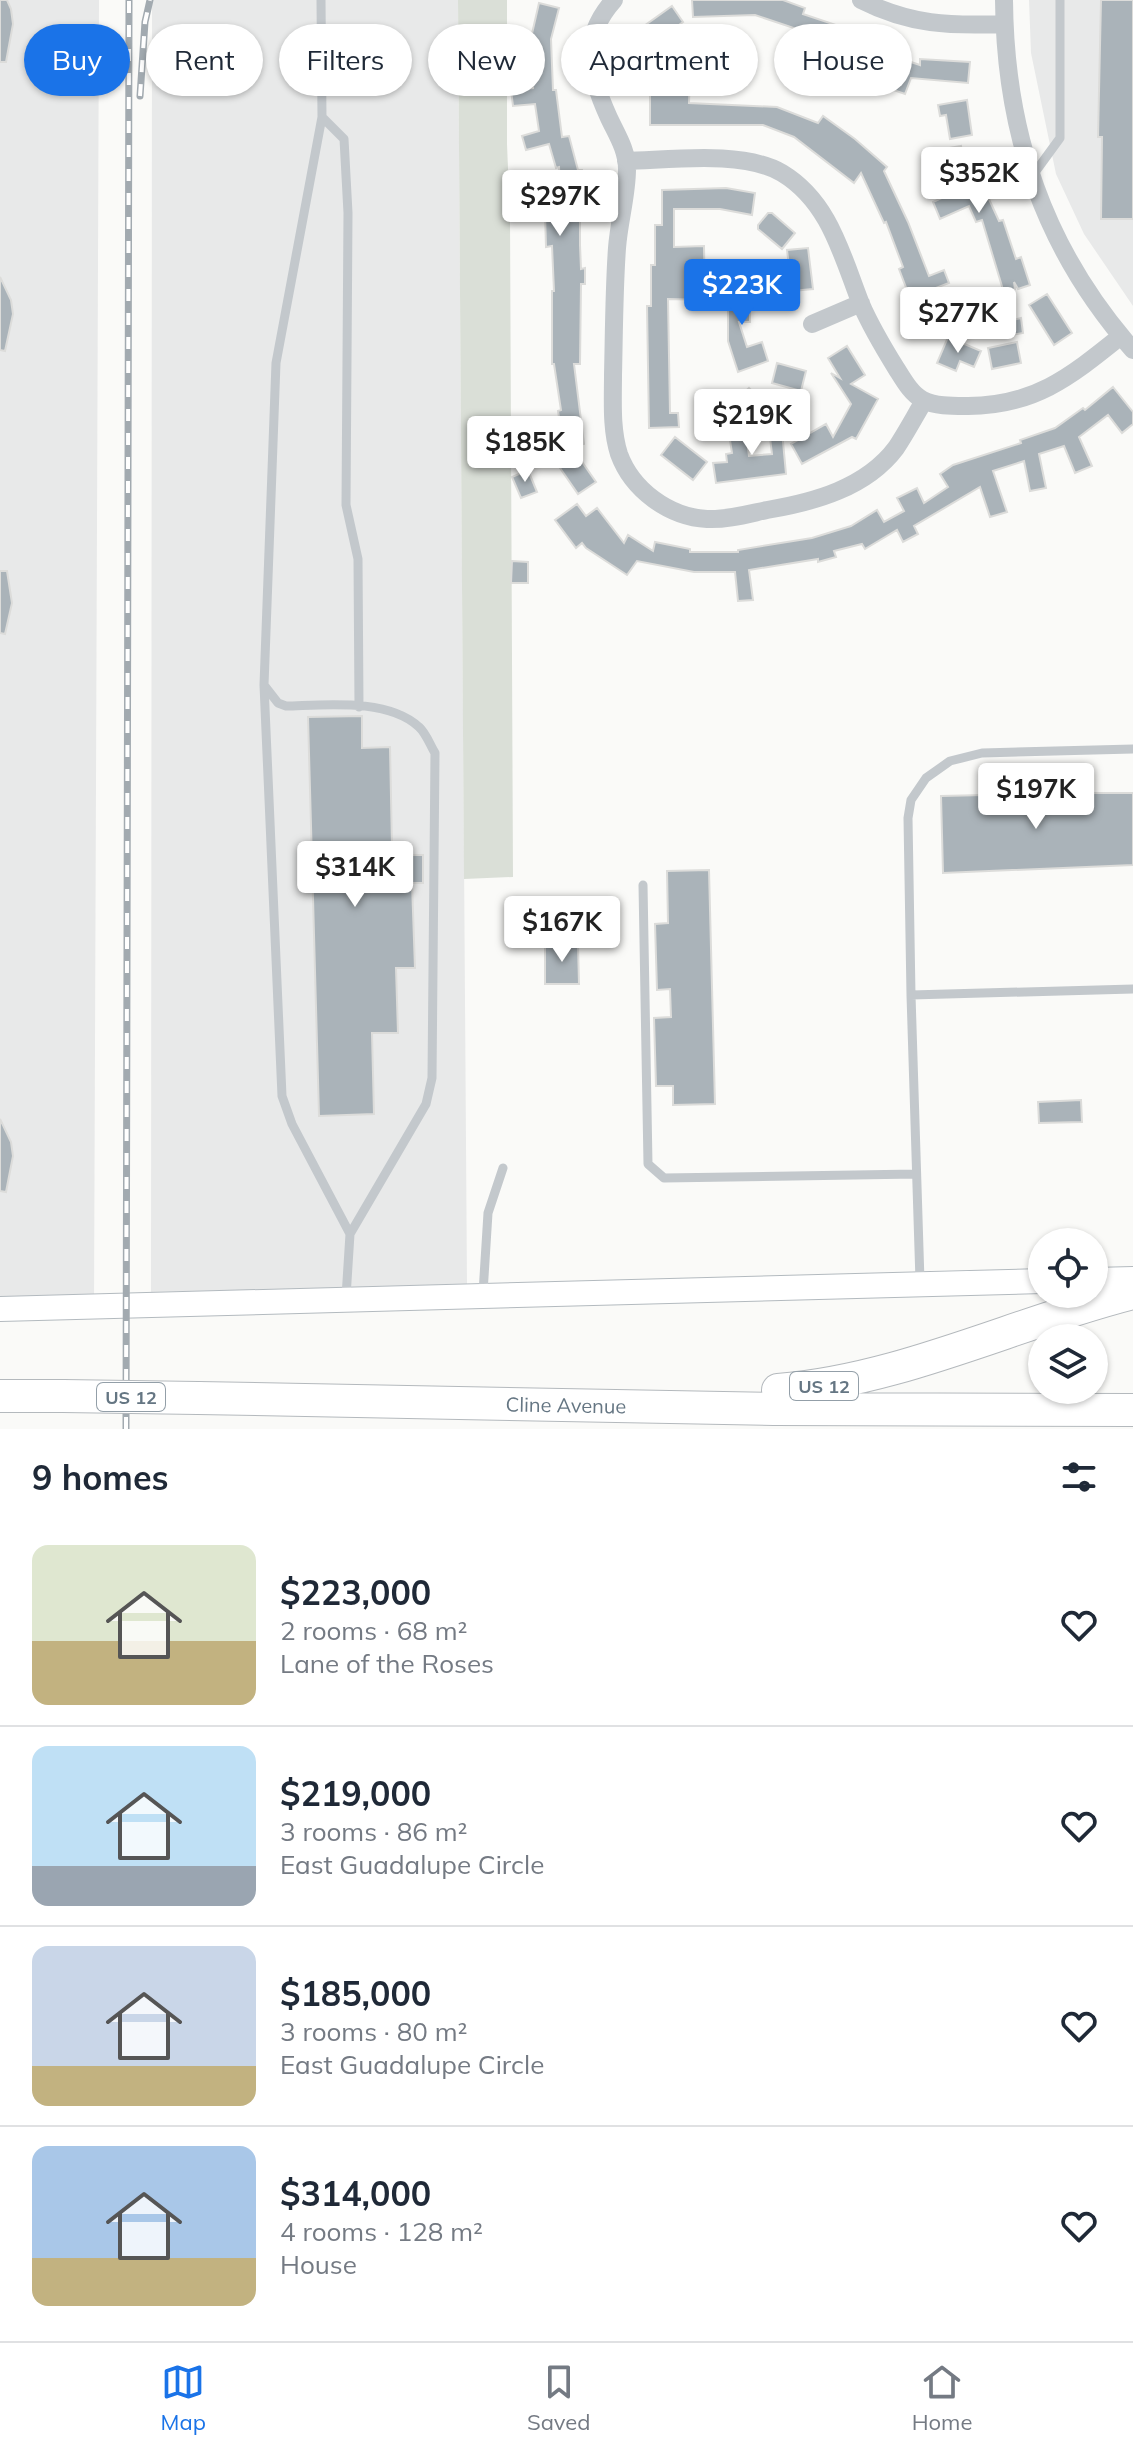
<!DOCTYPE html>
<meta charset="utf-8">
<style>
body{margin:0;font-family:Mulish,sans-serif;background:#f6f6f7;color:#1f2937;height:100vh;display:flex;flex-direction:column;font-size:30px;white-space:nowrap}
*{box-sizing:border-box;margin:0}
p{font-size:26px;color:#747a83}
.icon{flex:none;width:44px;height:44px;fill:none;stroke:currentColor;stroke-width:2;stroke-linecap:round;stroke-linejoin:round}
.map{position:relative;height:1429px;overflow:hidden}
.drawer{display:flex;flex-direction:column;background:#fff;flex:1}
.drawer>*{flex:none}
.banner{position:absolute;left:24px;top:24px;width:1086px;height:72px;display:flex;gap:16px}
.controls{position:absolute;left:1028px;top:1228px;display:grid;gap:16px}
.controls a{display:grid;place-items:center;width:80px;height:80px;border-radius:50%;background:#fff;box-shadow:0 2px 6px #0004;font-size:40px}
.price{position:absolute;translate:-50% -68px;padding:0 18px;border-radius:8px;background:#fff;color:#222;font-size:26px;line-height:52px;filter:drop-shadow(0 2px 4px #0008)}
.price::after{content:'';position:absolute;left:50%;top:48px;width:24px;height:18px;margin-left:-12px;background:inherit;clip-path:polygon(0 0,100% 0,50% 100%)}
.price.active{background:#1a73e8;color:#fff}
ul{padding:0;list-style:none}
li{display:flex;align-items:center;gap:24px;height:200px;padding:0 32px}
li+li{border-top:2px solid #e0e1e3}
li span{display:grid;place-items:center;flex:none;width:224px;height:160px;border-radius:16px;color:#555}
li>.icon{margin-inline-start:auto}
span .icon{width:96px;height:96px;fill:#fffc;stroke-width:1}
li b{font-size:34px}
h2{display:flex;justify-content:space-between;align-items:center;height:96px;padding:0 32px;font-size:34px}
.tag{padding:0 28px;border-radius:36px;background:#fff;box-shadow:0 2px 6px #0004;font-size:28px;line-height:72px}
.tag.active{background:#1a73e8;color:#fff}
.dock{display:flex;justify-content:space-around;align-items:center;height:112px;border-top:2px solid #e0e1e3;background:#fff;font-size:22px;color:#747a83}
.dock a{display:grid;justify-items:center;gap:4px}
.dock .active{color:#1a73e8}
.map>svg:first-child{display:block}
.built{fill:#e8e9e9}
.green{fill:#dadfd7}
.building{fill:#aab3b9;stroke:#dcdcda;stroke-width:2}
.lines{fill:none;stroke-linecap:round;stroke-linejoin:round}
.secondary-casing{stroke:#b3babf;stroke-width:26}
.highway-casing{stroke:#b4b9bd;stroke-width:34}
.lane{stroke:#c3c8cc;stroke-width:9}
.street{stroke:#c3c8cc;stroke-width:18}
.secondary{stroke:#fff;stroke-width:24}
.highway{stroke:#fff;stroke-width:32}
.rail-casing{stroke:#a2aab0;stroke-width:7}
.rail{stroke:#fff;stroke-width:4;stroke-dasharray:12;stroke-linecap:butt}
.highway-bridge-casing{stroke:#b4b9bd;stroke-width:34;stroke-linecap:butt}
.highway-bridge{stroke:#fff;stroke-width:32}
.labels{text-anchor:middle;dominant-baseline:central;stroke-width:8;stroke-linejoin:round;paint-order:stroke}
.shield{fill:#fff;stroke:#939fa8;stroke-width:2}
.shield-label{font-size:18px;font-weight:bold;fill:#657683}
.street-label{font-size:20px;fill:#657683;stroke:#fff}
</style>
<div class="map">
<svg width="1133" height="1429" viewBox="0 0 1133 1429">
<rect width="100%" height="100%" fill="#fafaf8"/>
<!-- built -->
<path class="built" d="M 0,0 L 99,0 L 94,1307 L 0,1309 Z
M 152,0 L 458,0 L 467,1285 L 151,1292 Z
M 1029,0 L 1133,0 L 1133,306 L 1084,234 L 1056,174 L 1031,53 Z"/>
<!-- green -->
<path class="green" d="M 458,0 L 507,0 L 507,144 L 510,218 L 513,877 L 464,879 Z"/>
<!-- building -->
<path class="building" d="M 0,0 L 7,0 L 11,9 L 13,24 L 6,62 L 0,62 Z
M 692,0 L 783,0 L 805,8 L 803,14 L 842,27 L 840,32 L 879,48 L 878,51 L 920,65 L 920,59 L 970,62 L 968,83 L 911,78 L 905,94 L 870,82 L 871,79 L 832,63 L 838,48 L 801,36 L 803,31 L 755,15 L 693,17 Z
M 1101,0 L 1133,0 L 1133,219 L 1101,219 L 1102,137 L 1098,137 Z
M 539,3 L 559,8 L 551,39 L 553,90 L 556,90 L 562,137 L 569,136 L 578,170 L 582,170 L 584,205 L 580,206 L 580,245 L 581,269 L 585,268 L 585,284 L 581,284 L 580,364 L 574,364 L 584,444 L 571,446 L 596,482 L 578,494 L 560,468 L 566,464 L 558,411 L 561,410 L 554,364 L 552,364 L 552,291 L 554,291 L 552,246 L 546,247 L 545,213 L 561,212 L 559,167 L 556,168 L 549,144 L 526,150 L 522,136 L 539,131 L 535,104 L 513,106 L 511,90 L 533,88 L 532,52 L 514,53 L 513,39 L 531,38 Z
M 672,6 L 683,22 L 657,41 L 657,59 L 637,31 Z
M 636,73 L 690,75 L 689,103 L 777,107 L 818,123 L 823,116 L 855,139 L 887,167 L 884,171 L 908,222 L 929,276 L 944,270 L 949,283 L 910,298 L 899,269 L 903,267 L 886,222 L 884,223 L 861,173 L 854,183 L 794,137 L 763,125 L 650,125 L 650,85 L 636,85 Z
M 967,100 L 972,135 L 950,139 L 946,115 L 940,116 L 938,105 Z
M 961,146 L 963,161 L 975,159 L 980,188 L 983,186 L 999,221 L 1003,220 L 1016,259 L 1021,257 L 1030,285 L 1018,289 L 1014,282 L 1015,289 L 1004,293 L 982,220 L 976,222 L 969,206 L 940,219 L 933,202 L 944,197 L 939,165 L 945,164 L 943,149 Z
M 726,188 L 755,193 L 752,215 L 720,209 L 674,209 L 674,247 L 704,246 L 705,300 L 668,299 L 670,413 L 678,413 L 679,427 L 649,428 L 647,306 L 651,306 L 651,265 L 655,265 L 655,225 L 662,225 L 662,190 Z
M 768,213 L 772,213 L 795,233 L 782,249 L 758,229 L 758,225 Z
M 808,248 L 813,289 L 792,291 L 787,250 Z
M 0,277 L 11,300 L 13,314 L 5,351 L 0,350 Z
M 728,281 L 750,281 L 750,322 L 739,322 L 747,347 L 762,342 L 768,361 L 738,372 L 728,341 Z
M 1047,294 L 1072,333 L 1054,345 L 1029,305 Z
M 966,296 L 973,314 L 925,332 L 918,317 L 964,301 Z
M 1021,318 L 1023,333 L 1011,335 L 1008,321 Z
M 948,337 L 981,351 L 974,367 L 960,361 L 956,371 L 937,363 Z
M 1017,342 L 1021,363 L 992,369 L 988,348 Z
M 847,346 L 865,375 L 851,384 L 878,399 L 856,439 L 852,437 L 802,464 L 791,444 L 826,424 L 833,437 L 851,404 L 831,373 L 840,378 L 828,358 Z
M 777,363 L 806,371 L 801,391 L 772,383 Z
M 1113,387 L 1133,412 L 1133,424 L 1122,433 L 1108,415 L 1079,437 L 1092,466 L 1075,473 L 1064,446 L 1039,454 L 1046,488 L 1030,491 L 1024,461 L 993,471 L 1007,512 L 990,517 L 980,487 L 914,526 L 918,534 L 903,542 L 897,530 L 865,549 L 862,544 L 834,551 L 836,557 L 818,562 L 818,559 L 749,570 L 753,600 L 738,601 L 735,572 L 694,572 L 637,561 L 627,575 L 586,548 L 582,543 L 576,548 L 555,520 L 577,504 L 586,516 L 597,508 L 624,543 L 628,535 L 653,551 L 655,542 L 690,549 L 690,552 L 738,552 L 738,550 L 812,538 L 851,526 L 877,510 L 884,522 L 904,511 L 897,498 L 917,488 L 924,503 L 948,487 L 940,474 L 953,465 L 1021,443 L 1020,440 L 1055,428 L 1083,408 L 1085,410 Z
M 749,388 L 758,397 L 742,412 L 733,403 Z
M 781,420 L 786,474 L 716,483 L 713,463 L 727,462 L 726,454 L 732,453 L 728,428 L 745,425 L 749,456 L 772,454 L 768,422 Z
M 675,437 L 707,462 L 693,480 L 661,455 Z
M 528,470 L 537,492 L 521,498 L 512,477 Z
M 512,561 L 528,562 L 528,583 L 511,583 Z
M 0,571 L 7,571 L 12,603 L 5,634 L 0,633 Z
M 362,716 L 362,748 L 390,747 L 392,846 L 407,846 L 407,855 L 423,855 L 423,883 L 412,883 L 415,968 L 396,968 L 398,1033 L 372,1033 L 374,1114 L 319,1116 L 308,717 Z
M 1075,793 L 1133,793 L 1133,865 L 943,873 L 941,796 Z
M 709,870 L 715,1104 L 673,1105 L 673,1086 L 656,1086 L 654,1018 L 671,1017 L 670,989 L 657,990 L 655,924 L 668,923 L 667,871 Z
M 545,944 L 578,944 L 579,984 L 545,984 Z
M 1081,1100 L 1082,1122 L 1039,1123 L 1038,1102 Z
M 0,1119 L 11,1142 L 13,1156 L 6,1192 L 0,1191 Z"/>
<g class="lines">
<defs>
<path id="secondary" d="M 1094,1280 L 1133,1279
M 0,1309 L 1042,1281"/>
<path id="highway" d="M 778,1390 C 902,1380 1014,1323 1133,1293
M 0,1396 L 63,1396
M 198,1398 L 774,1409 L 1133,1410"/>
</defs>
<!-- secondary casing -->
<use href="#secondary" class="secondary-casing"/>
<!-- highway casing -->
<use href="#highway" class="highway-casing"/>
<!-- lane -->
<path class="lane" d="M 321,0 L 322,117 L 276,363 L 264,685 L 282,1096 L 292,1124 L 350,1234 L 346,1297
M 322,117 L 344,139 L 348,213 L 346,505 L 358,559 L 359,707
M 1033,175 L 1060,138 L 1060,0
M 264,685 L 278,703 L 286,706 C 326,705 388,698 419,727 C 426,733 430,745 435,753 L 432,1078 L 426,1104 L 350,1234
M 643,885 L 648,1164 L 664,1178 L 916,1174
M 911,995 L 908,818 L 911,800 L 926,778 L 950,761 L 982,753 L 1133,749
M 920,1281 L 911,995 L 1133,989
M 483,1293 L 488,1213 L 503,1168"/>
<!-- street -->
<path class="street" d="M 614,0 C 579,39 589,74 609,118 C 617,135 627,150 627,169 C 627,195 619,221 617,248 C 614,290 614,333 613,375 C 613,401 611,429 619,454 C 632,490 669,517 707,519 C 727,520 748,514 767,510 C 814,502 866,488 896,448 C 906,433 915,416 924,401
M 861,0 C 910,25 950,26 1004,24
M 1004,0 C 1005,133 1044,249 1133,350
M 626,161 C 670,160 743,150 782,173 C 830,202 842,256 861,304 C 871,327 883,347 896,368 C 903,379 911,394 923,400 C 935,406 951,406 965,406 C 1033,407 1070,377 1121,336
M 812,324 L 861,303"/>
<!-- secondary -->
<use href="#secondary" class="secondary"/>
<!-- highway -->
<use href="#highway" class="highway"/>
<defs>
<path id="rail" d="M 140,96 L 145,22 L 150,0
M 126,1429 L 129,0"/>
</defs>
<!-- rail casing -->
<use href="#rail" class="rail-casing"/>
<!-- rail -->
<use href="#rail" class="rail"/>
<defs>
<path id="highway-bridge" d="M 63,1396 L 198,1398"/>
</defs>
<!-- highway-bridge casing -->
<use href="#highway-bridge" class="highway-bridge-casing"/>
<!-- highway-bridge -->
<use href="#highway-bridge" class="highway-bridge"/>
</g>
<g class="labels">
<!-- shield labels -->
<g class="shield">
<rect x="790" y="1372" width="68" height="28" rx="6"/>
<rect x="97" y="1383" width="68" height="28" rx="6"/>
</g>
<g class="shield-label">
<text x="824" y="1386">US 12</text>
<text x="131" y="1397">US 12</text>
</g>
<!-- street labels -->
<g class="street-label">
<text transform="translate(566 1405) rotate(1)">Cline Avenue</text>
</g>
</g>
</svg>
<div class="controls">
<a><svg class="icon" aria-label="locate" viewBox="0 0 24 24"><circle cx="12" cy="12" r="6"/><path d="M12 2v4M12 18v4M2 12h4M18 12h4"/></svg></a>
<a><svg class="icon" aria-label="layers" viewBox="0 0 24 24"><path d="M12 4l9 5-9 5-9-5zM3 14l9 5 9-5"/></svg></a>
</div>
<b class="price" style="left:979px;top:215px">$352K</b>
<b class="price" style="left:560px;top:238px">$297K</b>
<b class="price active" style="left:742px;top:327px">$223K</b>
<b class="price" style="left:958px;top:355px">$277K</b>
<b class="price" style="left:752px;top:457px">$219K</b>
<b class="price" style="left:525px;top:484px">$185K</b>
<b class="price" style="left:1036px;top:831px">$197K</b>
<b class="price" style="left:355px;top:909px">$314K</b>
<b class="price" style="left:562px;top:964px">$167K</b>
<div class="banner">
<a class="tag active">Buy</a>
<a class="tag">Rent</a>
<a class="tag">Filters</a>
<a class="tag">New</a>
<a class="tag">Apartment</a>
<a class="tag">House</a>
</div>
</div>
<section class="drawer">
<h2>9 homes<svg class="icon" aria-label="filters" viewBox="0 0 24 24"><path d="M4 7h16M4 17h16"/><circle cx="9" cy="7" r="2"/><circle cx="15" cy="17" r="2"/></svg></h2>
<ul>
<li><span style="background:linear-gradient(#dfe7d0 60%,#c2b280 0)"><svg class="icon" aria-label="home" viewBox="0 0 24 24"><path d="M3 11l9-7 9 7M6 9v11h12V9"/></svg></span><div><b>$223,000</b><p>2 rooms · 68 m²</p><p>Lane of the Roses</p></div><svg class="icon" aria-label="heart" viewBox="0 0 24 24"><path d="M12 20l-8-8c-3-5 5-10 8-4 3-6 11-1 8 4z"/></svg></li>
<li><span style="background:linear-gradient(#bfe0f5 75%,#9aa5b1 0)"><svg class="icon" aria-label="home" viewBox="0 0 24 24"><path d="M3 11l9-7 9 7M6 9v11h12V9"/></svg></span><div><b>$219,000</b><p>3 rooms · 86 m²</p><p>East Guadalupe Circle</p></div><svg class="icon" aria-label="heart" viewBox="0 0 24 24"><path d="M12 20l-8-8c-3-5 5-10 8-4 3-6 11-1 8 4z"/></svg></li>
<li><span style="background:linear-gradient(#c9d6e8 75%,#c2b280 0)"><svg class="icon" aria-label="home" viewBox="0 0 24 24"><path d="M3 11l9-7 9 7M6 9v11h12V9"/></svg></span><div><b>$185,000</b><p>3 rooms · 80 m²</p><p>East Guadalupe Circle</p></div><svg class="icon" aria-label="heart" viewBox="0 0 24 24"><path d="M12 20l-8-8c-3-5 5-10 8-4 3-6 11-1 8 4z"/></svg></li>
<li><span style="background:linear-gradient(#a9c7e8 70%,#c2b280 0)"><svg class="icon" aria-label="home" viewBox="0 0 24 24"><path d="M3 11l9-7 9 7M6 9v11h12V9"/></svg></span><div><b>$314,000</b><p>4 rooms · 128 m²</p><p>House</p></div><svg class="icon" aria-label="heart" viewBox="0 0 24 24"><path d="M12 20l-8-8c-3-5 5-10 8-4 3-6 11-1 8 4z"/></svg></li>
</ul>
</section>
<nav class="dock">
<a class="active"><svg class="icon" aria-label="map" viewBox="0 0 24 24"><path d="M3 6l6-2 6 2 6-2v14l-6 2-6-2-6 2zM9 4v14M15 6v14"/></svg>Map</a>
<a><svg class="icon" aria-label="saved" viewBox="0 0 24 24"><path d="M7 4h10v16l-5-4-5 4z"/></svg>Saved</a>
<a><svg class="icon" aria-label="home" viewBox="0 0 24 24"><path d="M3 11l9-7 9 7M6 9v11h12V9"/></svg>Home</a>
</nav>
